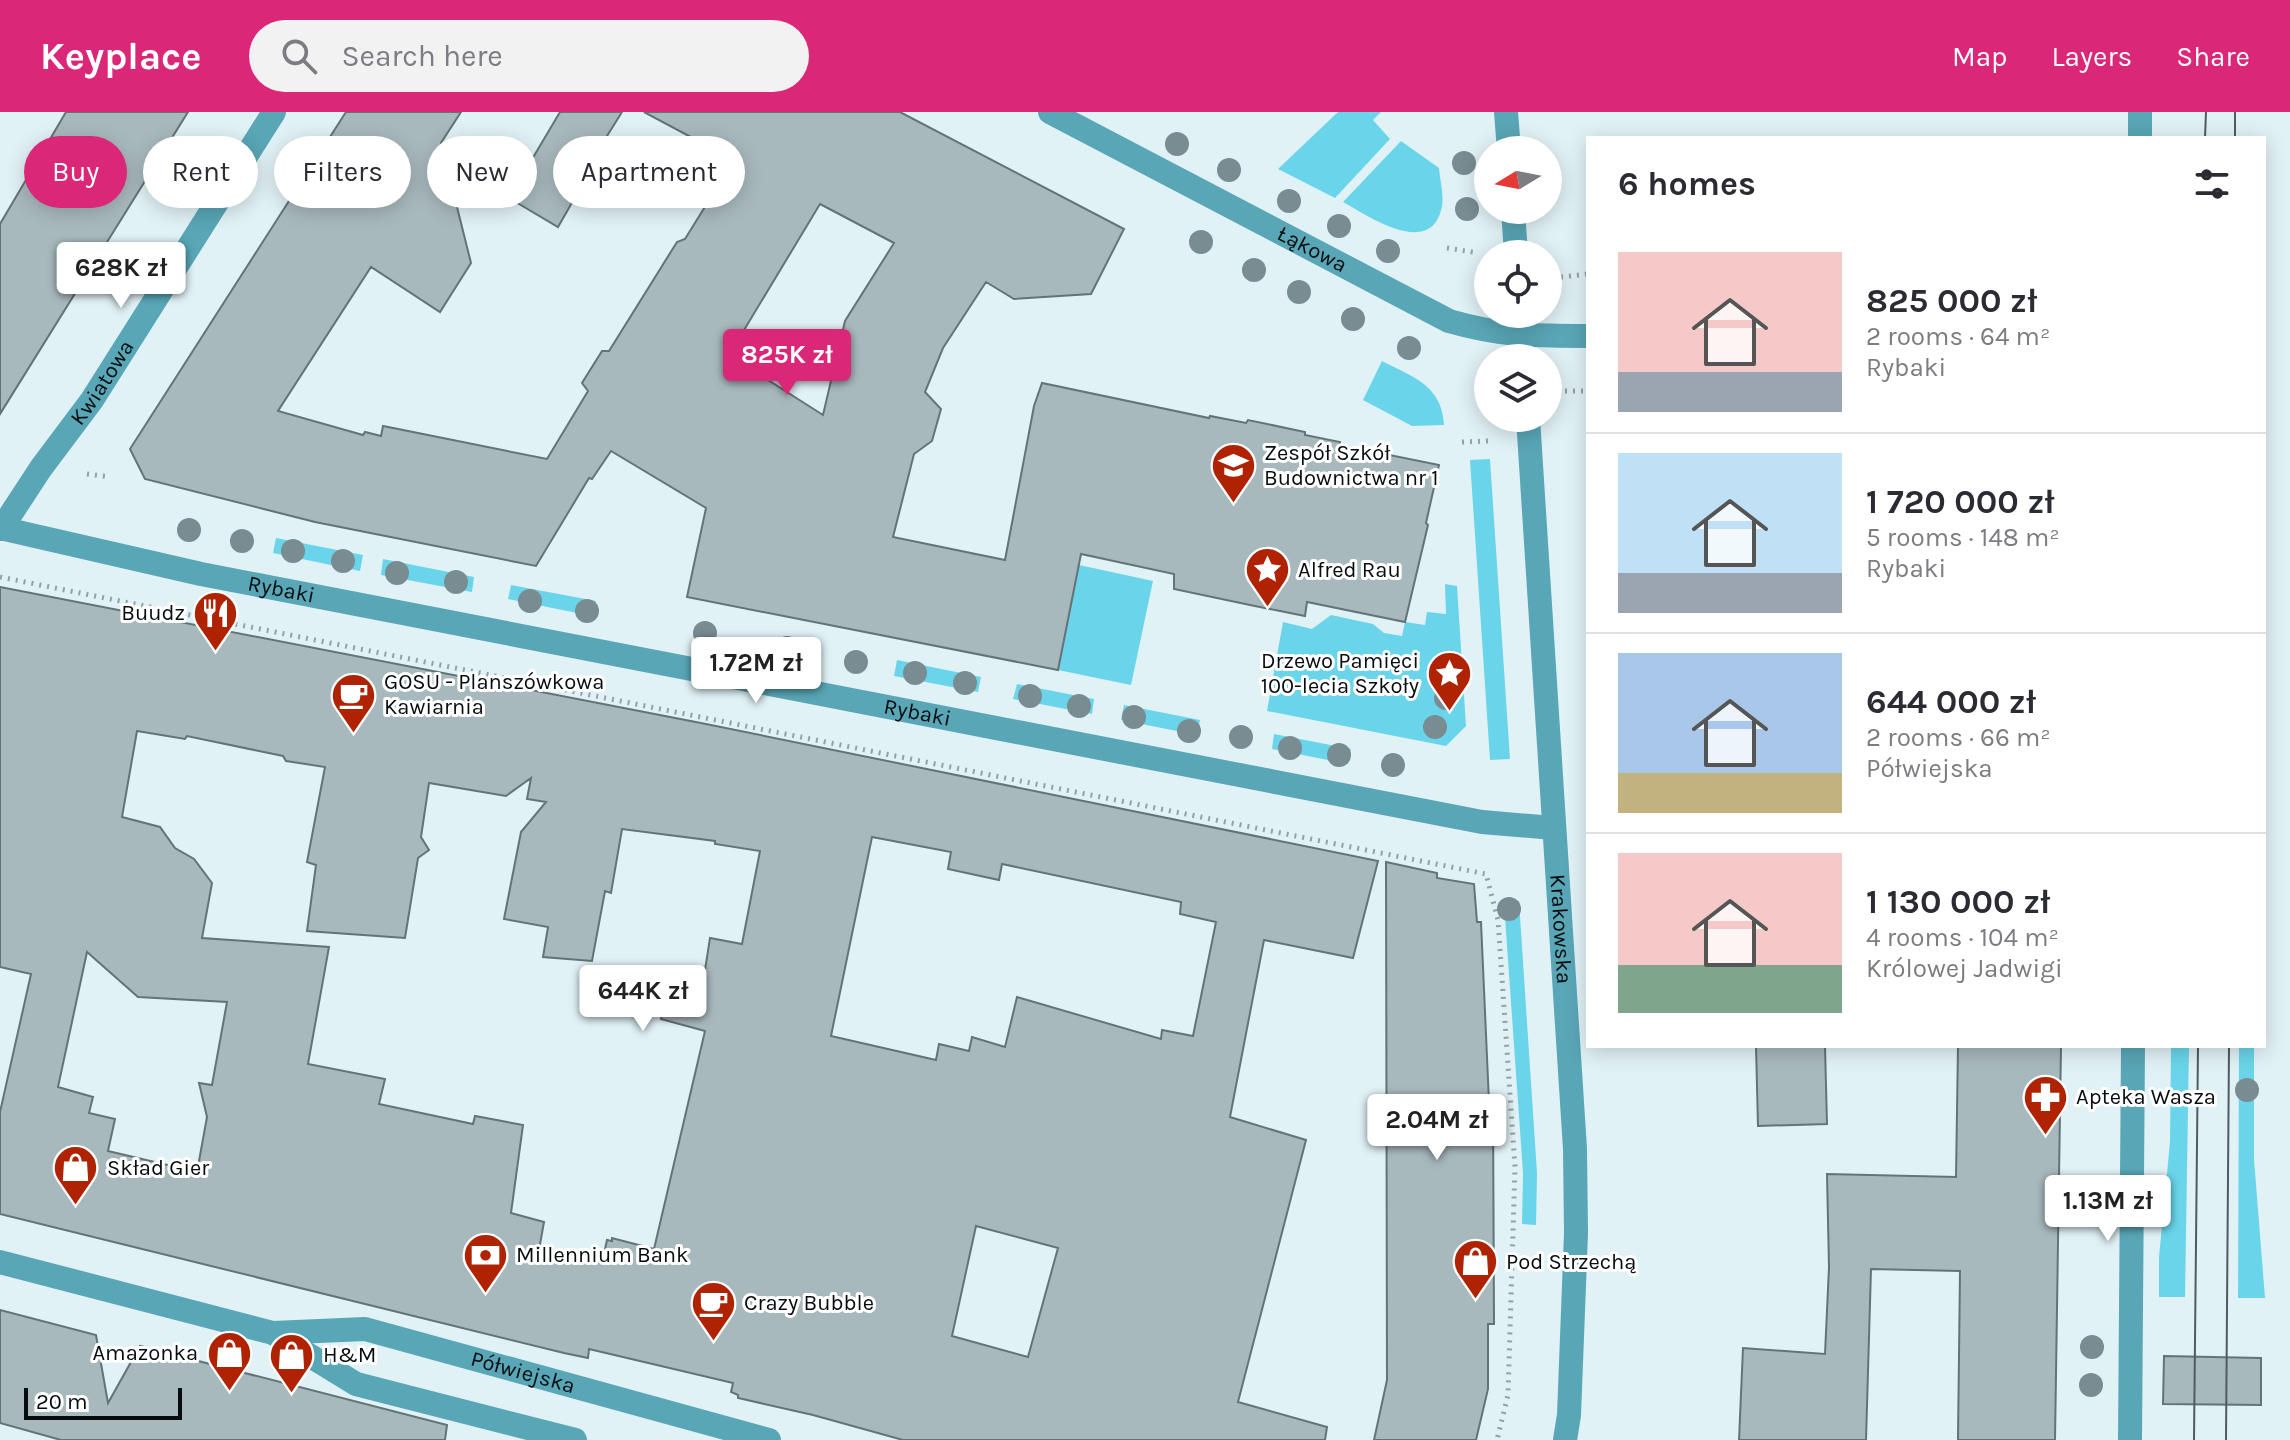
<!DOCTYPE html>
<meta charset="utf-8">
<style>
body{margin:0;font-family:Karla,sans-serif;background:#f2f2f3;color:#2b2b33;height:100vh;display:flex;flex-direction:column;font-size:30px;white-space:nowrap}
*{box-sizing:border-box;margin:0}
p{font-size:26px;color:#7c7c81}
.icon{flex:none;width:44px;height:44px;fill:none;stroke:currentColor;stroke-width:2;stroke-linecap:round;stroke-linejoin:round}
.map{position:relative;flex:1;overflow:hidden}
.drawer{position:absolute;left:1586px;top:24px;width:680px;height:912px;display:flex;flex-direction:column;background:#fff;border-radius:0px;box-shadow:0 4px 20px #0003}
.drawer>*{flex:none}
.hud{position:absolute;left:24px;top:24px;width:760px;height:72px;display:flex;gap:16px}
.needle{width:52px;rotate:260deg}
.buttons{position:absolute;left:1474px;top:24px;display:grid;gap:16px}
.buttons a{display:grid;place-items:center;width:88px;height:88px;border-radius:50%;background:#fff;box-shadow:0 4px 20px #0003;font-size:40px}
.scale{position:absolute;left:24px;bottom:20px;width:158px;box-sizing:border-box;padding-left:8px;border:4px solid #070c0e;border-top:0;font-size:22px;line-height:28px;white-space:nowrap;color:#070c0e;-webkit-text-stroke:6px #fff;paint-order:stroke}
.price{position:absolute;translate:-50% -68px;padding:0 18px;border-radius:8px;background:#fff;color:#222;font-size:26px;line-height:52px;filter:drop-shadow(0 2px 4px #0008)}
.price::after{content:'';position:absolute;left:50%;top:48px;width:24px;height:18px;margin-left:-12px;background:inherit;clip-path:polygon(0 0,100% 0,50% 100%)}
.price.active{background:#db2777;color:#fff}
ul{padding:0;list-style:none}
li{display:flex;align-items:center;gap:24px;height:200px;padding:0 32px}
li+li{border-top:2px solid #e1e1e2}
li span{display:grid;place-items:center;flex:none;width:224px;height:160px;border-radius:0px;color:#555}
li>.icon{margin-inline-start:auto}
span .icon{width:96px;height:96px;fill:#fffc;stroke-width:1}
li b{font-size:34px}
h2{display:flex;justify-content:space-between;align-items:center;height:96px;padding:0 32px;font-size:34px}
.pill{padding:0 28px;border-radius:36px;background:#fff;box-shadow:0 4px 20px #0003;font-size:28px;line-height:72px}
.pill.active{background:#db2777;color:#fff}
header{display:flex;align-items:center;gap:48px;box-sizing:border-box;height:112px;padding:0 40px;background:#db2777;color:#fff}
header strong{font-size:38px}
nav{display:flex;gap:44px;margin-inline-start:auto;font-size:28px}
.search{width:560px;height:72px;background:#f2f2f3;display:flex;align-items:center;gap:20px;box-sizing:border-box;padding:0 28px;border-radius:44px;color:#7c7c81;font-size:30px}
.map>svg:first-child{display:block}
.green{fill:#6ad5ea}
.building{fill:#a8b9bd;stroke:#637376;stroke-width:2;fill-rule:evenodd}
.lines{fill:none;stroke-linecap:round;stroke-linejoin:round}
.path{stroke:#94a1a4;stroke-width:5;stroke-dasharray:2 6;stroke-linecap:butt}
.minor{stroke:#59a6b7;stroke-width:24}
.tram{stroke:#515a5d;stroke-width:2}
.tree{fill:#788c91}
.labels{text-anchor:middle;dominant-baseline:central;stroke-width:6;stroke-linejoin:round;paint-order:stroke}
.street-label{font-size:22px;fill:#070c0e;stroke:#fff}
.poi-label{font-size:22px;fill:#070c0e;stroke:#fff;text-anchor:start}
</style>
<header>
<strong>Keyplace</strong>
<div class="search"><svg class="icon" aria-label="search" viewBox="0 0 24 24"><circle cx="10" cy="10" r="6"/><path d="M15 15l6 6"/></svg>Search here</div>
<nav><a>Map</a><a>Layers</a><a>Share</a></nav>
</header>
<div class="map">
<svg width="2290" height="1328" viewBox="0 0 2290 1328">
<rect width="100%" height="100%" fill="#e1f2f6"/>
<!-- green -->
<path class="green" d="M 1338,0 L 1381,0 L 1373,8 L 1390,27 L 1335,86 L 1278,57 Z
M 1401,29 L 1439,56 C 1440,68 1444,83 1442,94 C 1432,148 1368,104 1343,90 Z
M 1382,249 C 1413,265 1442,273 1444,313 L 1412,314 L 1363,288 Z
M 1490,347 L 1510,647 L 1490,648 L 1470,348 Z
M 276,426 L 363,443 L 360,459 L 273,441 Z
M 383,447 L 474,465 L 472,480 L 381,463 Z
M 1079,453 L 1153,469 L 1131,573 L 1058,558 Z
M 1445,472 L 1457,474 L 1466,614 L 1446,634 L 1267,599 L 1283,510 L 1312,517 L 1331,503 L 1373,512 L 1384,521 L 1402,524 L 1405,510 L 1425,513 L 1427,500 L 1446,502 Z
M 511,473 L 596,489 L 592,504 L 508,487 Z
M 897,548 L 981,565 L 978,580 L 894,564 Z
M 1017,572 L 1094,587 L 1092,602 L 1013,587 Z
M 1124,593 L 1200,608 L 1197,623 L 1121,608 Z
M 1274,622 L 1351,637 L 1348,652 L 1272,637 Z
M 1519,789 L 1537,1061 L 1536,1113 L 1522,1112 L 1523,1061 L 1504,791 Z
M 2171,934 L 2189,934 L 2185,1185 L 2159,1185 L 2159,1145 L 2170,1030 Z
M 2239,934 L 2254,934 L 2254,1047 L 2265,1186 L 2238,1186 Z"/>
<!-- building -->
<path class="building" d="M 66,0 L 188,0 L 0,302 L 0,112 Z
M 346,0 L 461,0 L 441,31 L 471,151 L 440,200 L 371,155 L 278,299 L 363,323 L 365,320 L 381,324 L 383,314 L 547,347 L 588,279 L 582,271 L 602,239 L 609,239 L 677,130 L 685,127 L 734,48 L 644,0 L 900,0 L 1124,117 L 1091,182 L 1014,187 L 986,170 L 943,236 L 925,280 L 941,297 L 932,329 L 914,342 L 893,425 L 1005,448 L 1034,294 L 1042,271 L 1209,306 L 1210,304 L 1246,311 L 1248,308 L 1305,320 L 1305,323 L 1340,330 L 1340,333 L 1439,353 L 1426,411 L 1428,413 L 1405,510 L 1307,490 L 1305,504 L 1250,493 L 1174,477 L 1174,462 L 1081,442 L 1058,558 L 687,485 L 706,396 L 611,339 L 592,367 L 589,366 L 536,454 L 315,410 L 145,367 L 130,337 ZM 820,92 L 894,131 L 845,209 L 823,303 L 729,243 Z
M 560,0 L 622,0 L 582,64 L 581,75 L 558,115 L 509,86 Z
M 0,475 L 701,611 L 1378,749 L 1353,846 L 1264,828 L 1230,1005 L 1306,1028 L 1238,1290 L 1327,1315 L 1325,1328 L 903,1328 L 813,1303 L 738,1286 L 738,1283 L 731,1280 L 733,1271 L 589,1237 L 588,1246 L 564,1241 L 0,1102 L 0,1000 L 31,862 L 0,855 ZM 137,619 L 185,627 L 187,624 L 283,644 L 286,649 L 325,655 L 307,750 L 316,753 L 307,819 L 405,826 L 418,746 L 429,738 L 421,725 L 429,671 L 506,684 L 531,666 L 527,687 L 546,690 L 521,720 L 504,807 L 548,815 L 543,845 L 592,849 L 605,779 L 611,781 L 622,717 L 715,729 L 715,732 L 760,739 L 742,832 L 710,826 L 705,858 L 673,856 L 661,907 L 705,919 L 654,1137 L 612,1126 L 612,1129 L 607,1128 L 602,1151 L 539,1138 L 544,1110 L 511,1101 L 523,1013 L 475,1004 L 473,1012 L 379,992 L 385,967 L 308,952 L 329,835 L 202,826 L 212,771 L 194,747 L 175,736 L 160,715 L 122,705 ZM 872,725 L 951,740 L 948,757 L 999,768 L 1002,752 L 1181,790 L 1180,802 L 1216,810 L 1193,924 L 1162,918 L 1161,927 L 1017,885 L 1005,935 L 972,925 L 969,939 L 939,932 L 936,948 L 831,924 ZM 87,840 L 138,885 L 227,890 L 212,973 L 199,971 L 207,1005 L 197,1060 L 108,1039 L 115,1007 L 89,1001 L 93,985 L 58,975 ZM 976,1114 L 1058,1136 L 1028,1245 L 952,1224 Z
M 1386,750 L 1437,761 L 1437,766 L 1474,772 L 1477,810 L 1481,810 L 1489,990 L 1493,990 L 1494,1212 L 1488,1212 L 1488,1277 L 1476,1328 L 1374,1328 L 1387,1268 Z
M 1756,934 L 1825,934 L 1827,1012 L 1758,1014 Z
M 1958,934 L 2061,934 L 2055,1328 L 1958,1328 L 1960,1159 L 1871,1157 L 1866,1328 L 1739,1328 L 1743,1236 L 1825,1242 L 1829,1155 L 1827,1062 L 1956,1065 Z
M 0,1198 L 96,1223 L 108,1291 L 140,1234 L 447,1313 L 445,1328 L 61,1328 L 0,1311 Z
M 2164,1244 L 2261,1246 L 2261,1293 L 2163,1292 Z"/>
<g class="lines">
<!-- path -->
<path class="path" d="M 1447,136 L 1478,141
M 1561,165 L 1588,162
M 1565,279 L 1588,279
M 1462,330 L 1488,329
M 87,362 L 110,365
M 0,465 L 1486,762 L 1498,808 L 1515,1055 L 1508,1283 L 1497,1328"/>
<!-- minor -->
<g class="minor">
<path id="s1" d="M 1050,0 L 1449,209 C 1501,224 1534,224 1588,224"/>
<path d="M 1506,0 L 1509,38"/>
<path d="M 2140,26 L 2140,0"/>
<path d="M 1513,98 L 1516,142"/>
<path d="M 1520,202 L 1523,246"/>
<path id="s2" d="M 1528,306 L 1575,1037 L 1576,1121 L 1569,1303 L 1565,1328"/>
<path id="s3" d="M 0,416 L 201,462 L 1482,710 L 1554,716"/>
<path id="s4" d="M 1,417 L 41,356 L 92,288 L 274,0"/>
<path id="s5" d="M 0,1150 L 273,1221 L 365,1217 L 769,1328"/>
<path d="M 273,1221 L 356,1272 L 575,1328"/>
<path d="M 2130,1328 L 2133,934"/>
</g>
<!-- tram -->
<path class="tram" d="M 2205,26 L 2206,0
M 2235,26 L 2235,0
M 2194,1328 L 2198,934
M 2226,1328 L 2229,934"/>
</g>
<!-- trees -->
<g class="tree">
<circle cx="1177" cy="32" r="12"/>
<circle cx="1464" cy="51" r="12"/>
<circle cx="1229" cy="58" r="12"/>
<circle cx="1289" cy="89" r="12"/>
<circle cx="1467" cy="97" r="12"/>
<circle cx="1339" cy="114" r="12"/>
<circle cx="1201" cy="130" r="12"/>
<circle cx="1388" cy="139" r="12"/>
<circle cx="1254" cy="158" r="12"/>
<circle cx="1299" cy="180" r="12"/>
<circle cx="1353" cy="207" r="12"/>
<circle cx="1409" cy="236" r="12"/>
<circle cx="189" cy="418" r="12"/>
<circle cx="242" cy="429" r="12"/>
<circle cx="293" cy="439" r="12"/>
<circle cx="343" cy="449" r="12"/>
<circle cx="397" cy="461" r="12"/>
<circle cx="456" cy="470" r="12"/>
<circle cx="530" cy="489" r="12"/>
<circle cx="587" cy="499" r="12"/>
<circle cx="705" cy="521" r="12"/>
<circle cx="787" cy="536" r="12"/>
<circle cx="856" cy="550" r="12"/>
<circle cx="915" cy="561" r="12"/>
<circle cx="965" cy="571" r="12"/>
<circle cx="1030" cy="584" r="12"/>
<circle cx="1446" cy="586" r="12"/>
<circle cx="1079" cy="594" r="12"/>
<circle cx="1134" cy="605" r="12"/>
<circle cx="1435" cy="615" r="12"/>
<circle cx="1189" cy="619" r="12"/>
<circle cx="1241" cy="625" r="12"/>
<circle cx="1290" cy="636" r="12"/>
<circle cx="1339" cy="643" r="12"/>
<circle cx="1393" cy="653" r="12"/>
<circle cx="1509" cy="797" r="12"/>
<circle cx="2247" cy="978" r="12"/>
<circle cx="2092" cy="1235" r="12"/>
<circle cx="2091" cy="1273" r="12"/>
</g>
<!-- icons -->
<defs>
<symbol id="school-pin" viewBox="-11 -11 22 30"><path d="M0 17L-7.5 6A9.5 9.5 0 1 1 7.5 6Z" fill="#b02302" stroke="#fff"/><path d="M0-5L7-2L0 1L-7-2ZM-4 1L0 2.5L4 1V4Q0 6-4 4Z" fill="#fff"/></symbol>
<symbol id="sight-pin" viewBox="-11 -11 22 30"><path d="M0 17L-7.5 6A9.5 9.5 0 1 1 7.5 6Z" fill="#b02302" stroke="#fff"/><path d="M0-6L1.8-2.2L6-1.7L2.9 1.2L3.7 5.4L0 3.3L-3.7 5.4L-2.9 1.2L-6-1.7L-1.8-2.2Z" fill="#fff"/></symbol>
<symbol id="restaurant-pin" viewBox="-11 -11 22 30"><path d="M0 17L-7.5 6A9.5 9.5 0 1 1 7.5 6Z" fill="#b02302" stroke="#fff"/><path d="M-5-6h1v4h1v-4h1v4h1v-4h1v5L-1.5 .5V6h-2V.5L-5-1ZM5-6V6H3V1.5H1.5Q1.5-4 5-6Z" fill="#fff"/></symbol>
<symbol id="cafe-pin" viewBox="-11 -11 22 30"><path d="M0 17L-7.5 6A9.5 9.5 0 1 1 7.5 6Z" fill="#b02302" stroke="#fff"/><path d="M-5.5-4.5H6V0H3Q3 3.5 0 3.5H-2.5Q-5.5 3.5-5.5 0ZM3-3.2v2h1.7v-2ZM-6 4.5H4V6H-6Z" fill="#fff"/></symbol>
<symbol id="pharmacy-pin" viewBox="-11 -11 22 30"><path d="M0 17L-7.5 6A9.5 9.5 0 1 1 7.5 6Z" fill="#b02302" stroke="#fff"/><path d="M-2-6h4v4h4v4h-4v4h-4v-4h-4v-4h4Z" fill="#fff"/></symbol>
<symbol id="shop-pin" viewBox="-11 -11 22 30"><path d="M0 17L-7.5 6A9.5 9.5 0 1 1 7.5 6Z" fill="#b02302" stroke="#fff"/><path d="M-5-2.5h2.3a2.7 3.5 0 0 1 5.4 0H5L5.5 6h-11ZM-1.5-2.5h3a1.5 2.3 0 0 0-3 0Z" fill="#fff"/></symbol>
<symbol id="bank-pin" viewBox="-11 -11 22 30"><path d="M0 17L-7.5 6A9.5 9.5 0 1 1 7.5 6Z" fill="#b02302" stroke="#fff"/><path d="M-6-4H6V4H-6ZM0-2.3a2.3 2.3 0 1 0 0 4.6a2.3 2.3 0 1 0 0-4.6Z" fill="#fff"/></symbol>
</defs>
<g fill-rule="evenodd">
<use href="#school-pin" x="1208" y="328" width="51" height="69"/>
<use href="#sight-pin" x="1242" y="432" width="51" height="69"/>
<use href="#restaurant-pin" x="190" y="476" width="51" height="69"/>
<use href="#sight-pin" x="1424" y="536" width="51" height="69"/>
<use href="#cafe-pin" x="328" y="558" width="51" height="69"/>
<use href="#pharmacy-pin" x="2020" y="960" width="51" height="69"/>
<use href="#shop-pin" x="50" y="1030" width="51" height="69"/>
<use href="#bank-pin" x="460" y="1118" width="51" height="69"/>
<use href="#shop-pin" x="1450" y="1124" width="51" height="69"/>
<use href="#cafe-pin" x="688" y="1166" width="51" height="69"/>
<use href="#shop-pin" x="204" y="1216" width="51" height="69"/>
<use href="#shop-pin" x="266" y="1218" width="51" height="69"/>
</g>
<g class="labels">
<!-- street labels -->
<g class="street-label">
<text stroke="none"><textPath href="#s1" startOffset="296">Łąkowa</textPath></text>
<text stroke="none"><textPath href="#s4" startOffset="178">Kwiatowa</textPath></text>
<text stroke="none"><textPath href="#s3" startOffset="288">Rybaki</textPath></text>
<text stroke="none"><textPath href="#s3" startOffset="936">Rybaki</textPath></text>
<text stroke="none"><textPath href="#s2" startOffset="512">Krakowska</textPath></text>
<text stroke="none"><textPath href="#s5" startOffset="538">Półwiejska</textPath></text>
</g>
<!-- poi labels -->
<g class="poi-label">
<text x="1264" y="341">Zespół Szkół<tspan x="1264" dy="25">Budownictwa nr 1</tspan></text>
<text x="1298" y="458">Alfred Rau</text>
<text x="185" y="501" text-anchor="end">Buudz</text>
<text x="1419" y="549" text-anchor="end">Drzewo Pamięci<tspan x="1419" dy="25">100-lecia Szkoły</tspan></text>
<text x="384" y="570">GOSU - Planszówkowa<tspan x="384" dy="25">Kawiarnia</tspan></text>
<text x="2076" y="985">Apteka Wasza</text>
<text x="107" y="1056">Skład Gier</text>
<text x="516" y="1143">Millennium Bank</text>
<text x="1506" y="1150">Pod Strzechą</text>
<text x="744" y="1191">Crazy Bubble</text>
<text x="198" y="1241" text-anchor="end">Amazonka</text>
<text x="323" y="1243">H&amp;M</text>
</g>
</g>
</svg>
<div class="buttons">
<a><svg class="needle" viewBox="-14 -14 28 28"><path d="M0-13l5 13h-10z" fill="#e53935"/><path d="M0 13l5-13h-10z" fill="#7c7c81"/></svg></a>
<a><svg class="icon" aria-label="locate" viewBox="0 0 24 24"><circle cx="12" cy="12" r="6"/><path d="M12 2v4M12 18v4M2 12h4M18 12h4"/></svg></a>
<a><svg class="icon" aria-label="layers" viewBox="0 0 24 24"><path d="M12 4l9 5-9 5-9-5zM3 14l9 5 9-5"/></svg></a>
</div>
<div class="scale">20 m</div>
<b class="price" style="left:121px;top:198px">628K zł</b>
<b class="price active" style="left:787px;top:285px">825K zł</b>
<b class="price" style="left:756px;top:593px">1.72M zł</b>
<b class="price" style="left:643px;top:921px">644K zł</b>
<b class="price" style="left:1437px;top:1050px">2.04M zł</b>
<b class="price" style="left:2108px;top:1131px">1.13M zł</b>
<div class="hud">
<a class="pill active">Buy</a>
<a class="pill">Rent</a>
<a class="pill">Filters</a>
<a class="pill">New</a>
<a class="pill">Apartment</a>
</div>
<section class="drawer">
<h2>6 homes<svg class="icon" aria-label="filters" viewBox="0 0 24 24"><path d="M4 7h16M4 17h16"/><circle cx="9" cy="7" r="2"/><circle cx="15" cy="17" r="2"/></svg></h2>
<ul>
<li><span style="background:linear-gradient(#f6c9c9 75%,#9aa5b1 0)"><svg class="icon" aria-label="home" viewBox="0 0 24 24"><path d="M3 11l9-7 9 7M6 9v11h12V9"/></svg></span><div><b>825 000 zł</b><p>2 rooms · 64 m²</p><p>Rybaki</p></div></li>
<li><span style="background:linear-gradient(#bfe0f5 75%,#9aa5b1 0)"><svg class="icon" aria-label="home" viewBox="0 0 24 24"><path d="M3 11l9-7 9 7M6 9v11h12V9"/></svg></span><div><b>1 720 000 zł</b><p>5 rooms · 148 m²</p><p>Rybaki</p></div></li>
<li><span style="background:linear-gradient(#a9c7e8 75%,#c2b280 0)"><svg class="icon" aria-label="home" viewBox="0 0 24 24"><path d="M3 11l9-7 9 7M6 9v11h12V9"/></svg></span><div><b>644 000 zł</b><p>2 rooms · 66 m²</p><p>Półwiejska</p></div></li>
<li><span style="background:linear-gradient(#f6c9c9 70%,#7fa58c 0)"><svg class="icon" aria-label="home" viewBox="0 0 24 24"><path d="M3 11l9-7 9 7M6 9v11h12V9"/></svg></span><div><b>1 130 000 zł</b><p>4 rooms · 104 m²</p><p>Królowej Jadwigi</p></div></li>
</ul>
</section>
</div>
